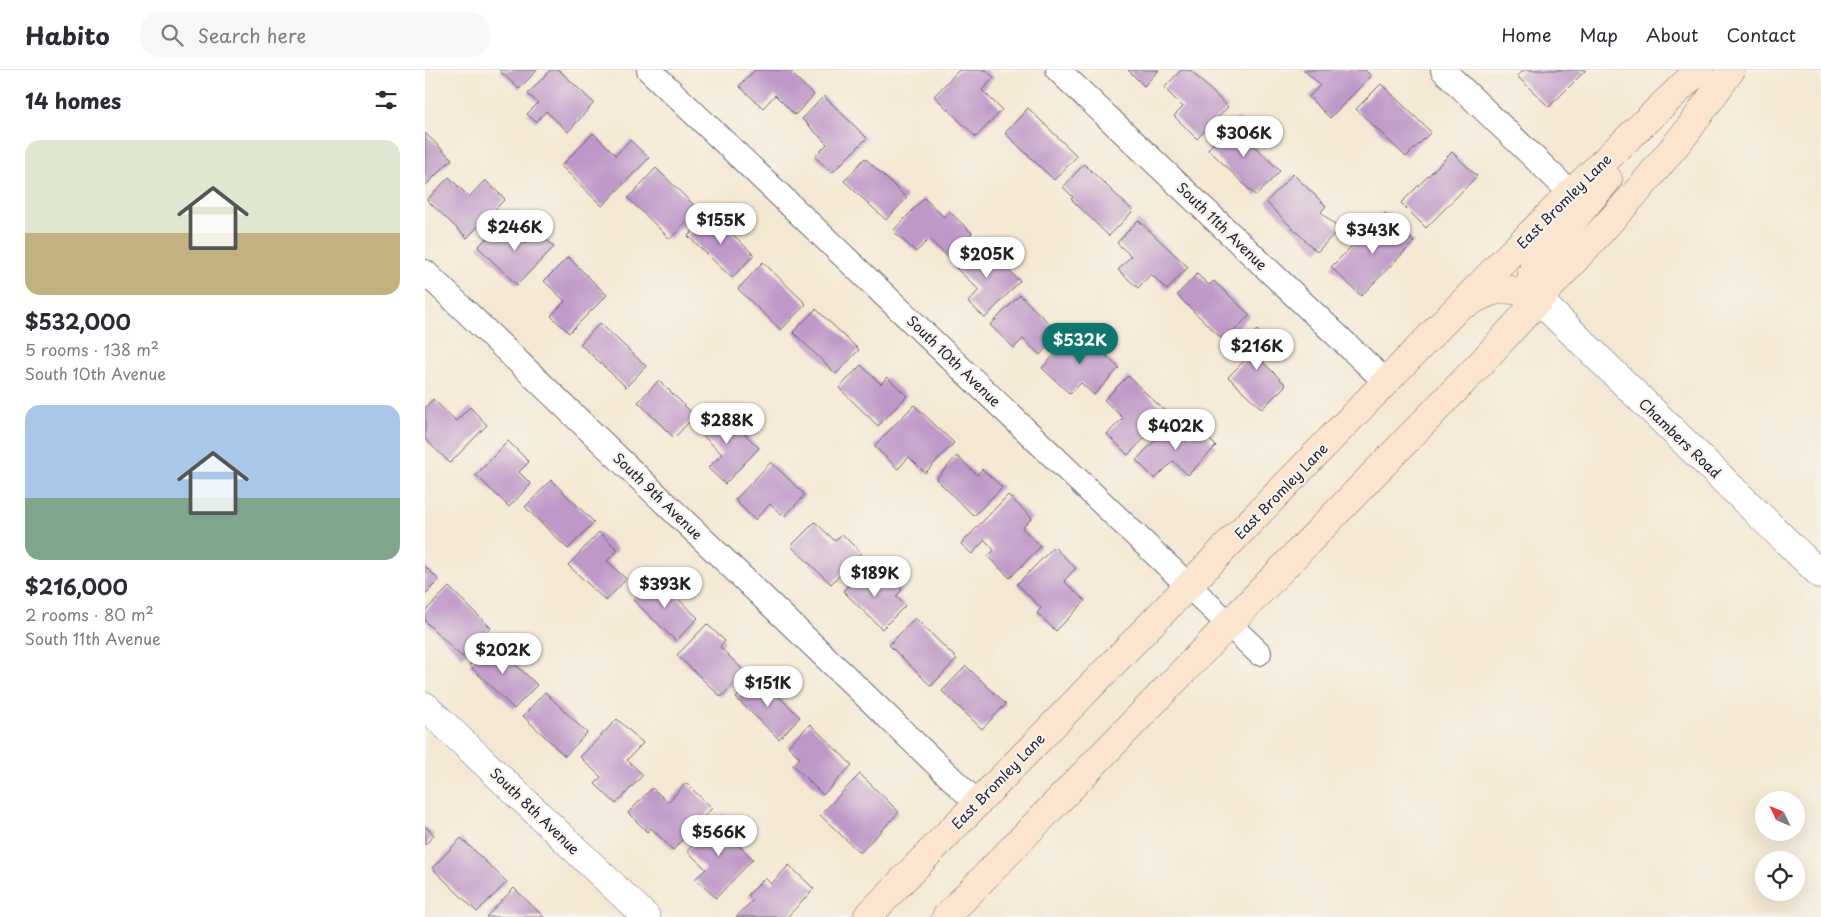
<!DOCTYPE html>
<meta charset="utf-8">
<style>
body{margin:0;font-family:"Playpen Sans",sans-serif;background:#f7f7f7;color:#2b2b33;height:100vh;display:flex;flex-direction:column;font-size:19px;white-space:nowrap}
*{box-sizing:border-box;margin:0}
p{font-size:16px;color:#7c7c81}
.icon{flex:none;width:28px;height:28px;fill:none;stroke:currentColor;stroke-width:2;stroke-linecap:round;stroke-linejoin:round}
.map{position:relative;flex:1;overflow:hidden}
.sheet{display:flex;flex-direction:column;background:#fff;width:425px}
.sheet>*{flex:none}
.needle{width:32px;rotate:314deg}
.buttons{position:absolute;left:1330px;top:721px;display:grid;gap:10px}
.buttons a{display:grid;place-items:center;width:50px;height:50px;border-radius:50%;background:#fff;box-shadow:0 5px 20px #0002;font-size:25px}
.price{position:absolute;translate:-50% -42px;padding:0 11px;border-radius:18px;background:#fff;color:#222;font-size:16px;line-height:32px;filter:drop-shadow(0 1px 2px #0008)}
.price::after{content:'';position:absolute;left:50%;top:30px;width:15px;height:11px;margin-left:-8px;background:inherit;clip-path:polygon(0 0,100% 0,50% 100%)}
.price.selected{background:#0f766e;color:#fff}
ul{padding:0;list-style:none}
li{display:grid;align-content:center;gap:10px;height:265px;padding:0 25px}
li span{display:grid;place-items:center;height:155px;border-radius:15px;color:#555}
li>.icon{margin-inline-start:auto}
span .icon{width:90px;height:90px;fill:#fffc;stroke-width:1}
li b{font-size:21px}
h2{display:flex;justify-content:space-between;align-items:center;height:60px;padding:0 25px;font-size:21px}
header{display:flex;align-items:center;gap:30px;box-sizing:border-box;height:70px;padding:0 25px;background:#fff;border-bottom:1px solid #e1e1e2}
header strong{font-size:24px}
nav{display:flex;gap:28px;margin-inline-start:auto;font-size:18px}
.search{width:350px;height:45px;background:#f7f7f7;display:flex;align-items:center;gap:12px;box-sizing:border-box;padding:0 18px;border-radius:20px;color:#7c7c81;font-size:19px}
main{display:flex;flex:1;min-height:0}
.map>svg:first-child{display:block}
.building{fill:#be98c8}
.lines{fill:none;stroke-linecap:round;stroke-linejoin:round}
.minor-casing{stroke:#6c6770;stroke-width:26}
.tertiary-casing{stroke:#6c6770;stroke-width:29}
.secondary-casing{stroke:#6c6770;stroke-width:29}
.minor{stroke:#fff;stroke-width:24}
.tertiary{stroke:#fff;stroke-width:28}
.secondary{stroke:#fbe5cf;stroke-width:28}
.labels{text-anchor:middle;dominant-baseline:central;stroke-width:4.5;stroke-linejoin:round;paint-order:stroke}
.street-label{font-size:14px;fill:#22223b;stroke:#f7f3e8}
</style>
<header>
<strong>Habito</strong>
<div class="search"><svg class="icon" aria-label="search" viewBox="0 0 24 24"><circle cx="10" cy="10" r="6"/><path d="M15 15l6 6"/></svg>Search here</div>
<nav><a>Home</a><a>Map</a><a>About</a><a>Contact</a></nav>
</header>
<main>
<section class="sheet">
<h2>14 homes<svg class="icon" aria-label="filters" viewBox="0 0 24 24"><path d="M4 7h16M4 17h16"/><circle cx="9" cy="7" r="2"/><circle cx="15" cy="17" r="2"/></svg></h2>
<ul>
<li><span style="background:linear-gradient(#dfe7d0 60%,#c2b280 0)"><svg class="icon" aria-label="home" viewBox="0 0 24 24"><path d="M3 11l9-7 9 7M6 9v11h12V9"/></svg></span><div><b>$532,000</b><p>5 rooms · 138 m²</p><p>South 10th Avenue</p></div></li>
<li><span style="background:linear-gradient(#a9c7e8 60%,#7fa58c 0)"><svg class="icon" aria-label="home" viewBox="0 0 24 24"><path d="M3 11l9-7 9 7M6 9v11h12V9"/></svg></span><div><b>$216,000</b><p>2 rooms · 80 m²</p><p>South 11th Avenue</p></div></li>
</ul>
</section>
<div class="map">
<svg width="1396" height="847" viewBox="0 0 1396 847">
<rect width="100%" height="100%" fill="#f7f3e8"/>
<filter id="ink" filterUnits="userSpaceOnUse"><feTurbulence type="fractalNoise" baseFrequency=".02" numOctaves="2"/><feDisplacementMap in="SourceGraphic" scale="10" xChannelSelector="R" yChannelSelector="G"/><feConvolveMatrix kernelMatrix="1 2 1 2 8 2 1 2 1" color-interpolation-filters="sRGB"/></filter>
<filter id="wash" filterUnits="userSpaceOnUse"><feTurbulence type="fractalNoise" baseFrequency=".0096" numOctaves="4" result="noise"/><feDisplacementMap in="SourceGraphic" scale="20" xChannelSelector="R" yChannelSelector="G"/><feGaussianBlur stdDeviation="1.12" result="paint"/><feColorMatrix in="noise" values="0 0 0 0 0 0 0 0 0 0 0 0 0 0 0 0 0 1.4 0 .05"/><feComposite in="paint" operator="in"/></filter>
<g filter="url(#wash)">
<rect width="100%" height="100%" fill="#f4e8d3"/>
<g id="blocks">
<!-- building -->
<path class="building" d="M 74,0 L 112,0 L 94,19 Z
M 125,0 L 134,0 L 169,33 L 143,62 L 121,41 L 111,52 L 102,44 L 113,33 L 103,24 Z
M 330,0 L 375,0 L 369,6 L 389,25 L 370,45 L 350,25 L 338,38 L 314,16 Z
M 534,0 L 561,0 L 569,8 L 557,20 L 577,40 L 551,67 L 509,26 Z
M 703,0 L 734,0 L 719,16 Z
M 756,0 L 765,0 L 803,37 L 772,69 L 749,46 L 758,37 L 739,18 Z
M 879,0 L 940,0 L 946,6 L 905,48 L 884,27 L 895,15 Z
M 1099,0 L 1161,0 L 1124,37 L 1092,6 Z
M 956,14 L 1006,62 L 981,87 L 931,39 Z
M 399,26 L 442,68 L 407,103 L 390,87 L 402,74 L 377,49 Z
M 603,38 L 652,86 L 629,110 L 580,63 Z
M 813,48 L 825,60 L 819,66 L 855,101 L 831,126 L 783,79 Z
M 0,63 L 27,89 L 0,116 Z
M 168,63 L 191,85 L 205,70 L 224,88 L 177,136 L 136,96 Z
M 1027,82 L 1052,106 L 1001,158 L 976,133 Z
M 440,88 L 482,128 L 461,150 L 419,111 Z
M 659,94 L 708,141 L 684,166 L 646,129 L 648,127 L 638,117 Z
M 231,98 L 273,139 L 245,169 L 203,128 Z
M 868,104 L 901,136 L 896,142 L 914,159 L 892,182 L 841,132 Z
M 24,107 L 44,127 L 60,110 L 80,129 L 42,168 L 2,130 Z
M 499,128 L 519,147 L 524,141 L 547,163 L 524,188 L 504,169 L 491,182 L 468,161 Z
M 286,143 L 329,185 L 307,208 L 263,166 Z
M 960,143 L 989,172 L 936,226 L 906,197 Z
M 713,150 L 763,197 L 742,220 L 726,204 L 713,218 L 693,200 L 706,186 L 692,173 Z
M 77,152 L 100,174 L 113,161 L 129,177 L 92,215 L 53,177 Z
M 555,173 L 595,211 L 560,248 L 543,232 L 554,220 L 531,198 Z
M 143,187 L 182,225 L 144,263 L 126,246 L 140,231 L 119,211 Z
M 338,192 L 381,234 L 356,260 L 313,219 Z
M 772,204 L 784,215 L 789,211 L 825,245 L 799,271 L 752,225 Z
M 595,225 L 635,264 L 615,285 L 598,269 L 589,278 L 565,255 Z
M 391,239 L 434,280 L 411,304 L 368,262 Z
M 175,253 L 221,296 L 201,317 L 155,274 Z
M 653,260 L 694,298 L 669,325 L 656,313 L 645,324 L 617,298 Z
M 832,260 L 851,278 L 838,292 L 861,315 L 837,339 L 803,307 L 820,290 L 811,281 Z
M 436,295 L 456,314 L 462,307 L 482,326 L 453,356 L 414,318 Z
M 703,306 L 743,344 L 703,385 L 682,364 L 698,348 L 679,330 Z
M 234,310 L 270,346 L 249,368 L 213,332 Z
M 8,329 L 31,351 L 45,337 L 62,355 L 25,393 L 0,369 L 0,338 Z
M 489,335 L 529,373 L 500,403 L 484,387 L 473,399 L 449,376 Z
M 293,338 L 334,378 L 300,414 L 283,398 L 297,384 L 272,360 Z
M 749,351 L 766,367 L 774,359 L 791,376 L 763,405 L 748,391 L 730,409 L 711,390 Z
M 83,371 L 104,392 L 94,402 L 106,414 L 84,437 L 51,405 Z
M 532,386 L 552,405 L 557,399 L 577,417 L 549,446 L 511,409 Z
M 346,392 L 380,425 L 359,447 L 345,434 L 330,450 L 310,430 Z
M 126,410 L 169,452 L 143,479 L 100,437 Z
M 583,425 L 607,448 L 597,458 L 616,476 L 585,508 L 563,487 L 569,480 L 560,470 L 547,484 L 536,474 Z
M 390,452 L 410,471 L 417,464 L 436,483 L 406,514 L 366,476 Z
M 174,462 L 193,480 L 182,491 L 201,509 L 181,531 L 143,495 Z
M 629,477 L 651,498 L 639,511 L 660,531 L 631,561 L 612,543 L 616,538 L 592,514 Z
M 0,496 L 14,510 L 0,524 Z
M 439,499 L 459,518 L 467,510 L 477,520 L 471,526 L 480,536 L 457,559 L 418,521 Z
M 230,507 L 273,548 L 251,571 L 208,530 Z
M 24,517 L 66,558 L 37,587 L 0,551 L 0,541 Z
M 490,548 L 532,589 L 506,616 L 464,575 Z
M 282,554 L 300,571 L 295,577 L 320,602 L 296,627 L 252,585 Z
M 67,572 L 112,615 L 89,639 L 44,595 Z
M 541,596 L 581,634 L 557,659 L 517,621 Z
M 332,606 L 375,647 L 354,669 L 311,628 Z
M 120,622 L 162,663 L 140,686 L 98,646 Z
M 192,649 L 218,673 L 202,690 L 218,705 L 191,734 L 170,714 L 176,707 L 155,687 Z
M 385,654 L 427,695 L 398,725 L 368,695 L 375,688 L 363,676 Z
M 435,704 L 474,742 L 435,783 L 395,745 Z
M 261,713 L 287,738 L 248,780 L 226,758 L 222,762 L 203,743 L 227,718 L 243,732 Z
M 297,745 L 314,761 L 307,769 L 328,789 L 291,828 L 270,809 L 281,799 L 262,781 Z
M 0,756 L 9,765 L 0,775 Z
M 36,768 L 82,812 L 52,842 L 7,798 Z
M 364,795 L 389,819 L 362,847 L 311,847 L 328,830 L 323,825 L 340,808 L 346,814 Z
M 89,818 L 119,847 L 61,847 Z"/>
</g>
</g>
<g filter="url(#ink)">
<use href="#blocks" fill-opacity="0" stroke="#6c6770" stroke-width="1"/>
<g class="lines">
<defs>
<path id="minor" d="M 224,0 L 834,583
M 633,0 L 961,312
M 1018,0 L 1146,123
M 0,202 L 552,733"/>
<path id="tertiary" d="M 1114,230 L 1396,505
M 0,636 L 221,847"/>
<path id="secondary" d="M 1114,230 C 1107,218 1103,209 1110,195 L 1183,109
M 1043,233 C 1070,217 1086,214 1114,230
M 442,847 L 1078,191 L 1146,123 L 1274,0
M 521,847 L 1057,292 L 1217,116 L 1263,60 L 1306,0"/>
</defs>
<!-- minor casing -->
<use href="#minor" class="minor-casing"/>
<!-- tertiary casing -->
<use href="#tertiary" class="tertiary-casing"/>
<!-- secondary casing -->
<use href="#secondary" class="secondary-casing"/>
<!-- minor -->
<use href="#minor" class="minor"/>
<!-- tertiary -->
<use href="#tertiary" class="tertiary"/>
<!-- secondary -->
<use href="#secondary" class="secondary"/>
</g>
</g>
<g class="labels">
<!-- street labels -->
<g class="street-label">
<text transform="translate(1139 131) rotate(-45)">East Bromley Lane</text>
<text transform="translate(797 156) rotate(44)">South 11th Avenue</text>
<text transform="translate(529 291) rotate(44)">South 10th Avenue</text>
<text transform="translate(1255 368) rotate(44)">Chambers Road</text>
<text transform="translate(856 421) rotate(-46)">East Bromley Lane</text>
<text transform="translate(233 426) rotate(44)">South 9th Avenue</text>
<text transform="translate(573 711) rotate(-46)">East Bromley Lane</text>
<text transform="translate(110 741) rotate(44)">South 8th Avenue</text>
</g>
</g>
</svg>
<div class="buttons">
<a><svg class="needle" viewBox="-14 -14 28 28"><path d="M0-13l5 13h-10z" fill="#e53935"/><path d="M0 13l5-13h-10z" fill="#7c7c81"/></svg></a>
<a><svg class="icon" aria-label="locate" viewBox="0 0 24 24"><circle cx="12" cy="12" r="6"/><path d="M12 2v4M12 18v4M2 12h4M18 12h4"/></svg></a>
</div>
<b class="price" style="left:819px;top:88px">$306K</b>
<b class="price" style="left:296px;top:175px">$155K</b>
<b class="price" style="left:90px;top:182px">$246K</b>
<b class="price" style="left:948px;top:185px">$343K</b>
<b class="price" style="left:562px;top:209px">$205K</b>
<b class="price selected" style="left:655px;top:295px">$532K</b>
<b class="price" style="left:832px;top:301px">$216K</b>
<b class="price" style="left:302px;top:375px">$288K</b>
<b class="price" style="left:751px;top:381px">$402K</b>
<b class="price" style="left:450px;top:528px">$189K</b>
<b class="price" style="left:240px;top:539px">$393K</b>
<b class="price" style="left:78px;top:605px">$202K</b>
<b class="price" style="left:343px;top:638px">$151K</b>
<b class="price" style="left:294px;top:787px">$566K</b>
</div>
</main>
